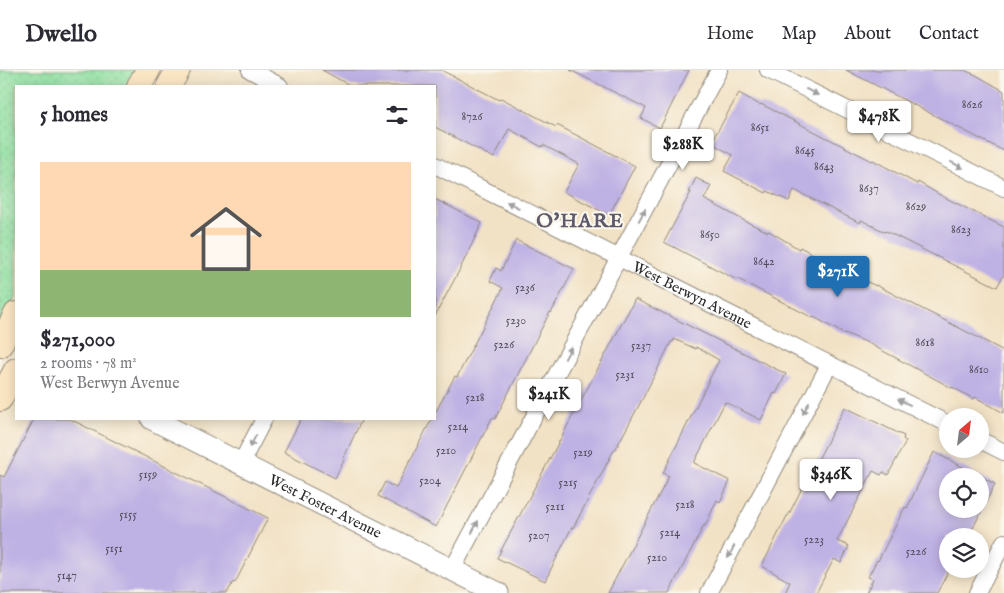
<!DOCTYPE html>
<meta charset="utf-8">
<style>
body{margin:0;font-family:"IM FELL English",serif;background:#f2f2f3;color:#2b2b33;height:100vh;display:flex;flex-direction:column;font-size:19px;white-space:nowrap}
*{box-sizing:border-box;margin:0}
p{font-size:16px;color:#7c7c81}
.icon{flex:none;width:28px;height:28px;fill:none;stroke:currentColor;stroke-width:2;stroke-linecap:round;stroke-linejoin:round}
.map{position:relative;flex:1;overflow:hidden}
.drawer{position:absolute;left:15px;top:15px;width:421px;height:335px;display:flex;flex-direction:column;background:#fff;border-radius:0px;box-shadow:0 2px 12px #0003}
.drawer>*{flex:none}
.needle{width:32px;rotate:28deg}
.fabs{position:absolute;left:939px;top:338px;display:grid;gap:10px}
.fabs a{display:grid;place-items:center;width:50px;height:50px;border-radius:50%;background:#fff;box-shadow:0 2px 12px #0003;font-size:25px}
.price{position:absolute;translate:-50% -42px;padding:0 11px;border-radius:5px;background:#fff;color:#222;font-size:16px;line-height:32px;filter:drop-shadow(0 1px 2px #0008)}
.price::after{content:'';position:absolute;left:50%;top:30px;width:15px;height:11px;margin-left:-8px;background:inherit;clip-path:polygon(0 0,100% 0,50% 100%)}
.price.active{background:#1f6fb2;color:#fff}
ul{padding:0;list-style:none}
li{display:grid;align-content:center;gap:10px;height:265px;padding:0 25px}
li span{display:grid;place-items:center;height:155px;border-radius:0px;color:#555}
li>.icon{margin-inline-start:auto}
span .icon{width:90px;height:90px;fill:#fffc;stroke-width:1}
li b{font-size:21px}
h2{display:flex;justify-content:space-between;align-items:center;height:60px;padding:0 25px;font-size:21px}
header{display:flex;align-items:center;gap:30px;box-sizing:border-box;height:70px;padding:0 25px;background:#fff;border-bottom:1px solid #e1e1e2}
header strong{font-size:24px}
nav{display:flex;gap:28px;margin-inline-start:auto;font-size:18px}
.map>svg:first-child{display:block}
.park{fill:url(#park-dots);stroke:#5c8666}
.building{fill:#beb1e4;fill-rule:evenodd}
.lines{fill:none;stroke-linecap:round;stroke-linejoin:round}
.minor-casing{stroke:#8e8678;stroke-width:18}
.tertiary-casing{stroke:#8e8678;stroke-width:23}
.secondary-casing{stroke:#8e8678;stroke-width:26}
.minor{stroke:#fff;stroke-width:16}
.tertiary{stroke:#fff;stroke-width:21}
.secondary{stroke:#fbe6c4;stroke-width:24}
.oneway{fill:#a0a0a0}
.labels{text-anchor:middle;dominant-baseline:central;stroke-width:4;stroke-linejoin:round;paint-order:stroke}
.number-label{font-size:12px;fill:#504c59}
.street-label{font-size:15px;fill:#2b2b2b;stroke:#fbf7ec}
.district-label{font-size:20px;font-weight:bold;letter-spacing:1px;fill:#5e5a6c;stroke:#fbf7ec}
</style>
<header>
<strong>Dwello</strong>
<nav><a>Home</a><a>Map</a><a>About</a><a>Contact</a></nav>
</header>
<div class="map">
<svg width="1004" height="523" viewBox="0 0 1004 523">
<defs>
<pattern id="park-dots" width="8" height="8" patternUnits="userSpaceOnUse" patternTransform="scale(1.25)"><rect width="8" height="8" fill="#8de0a1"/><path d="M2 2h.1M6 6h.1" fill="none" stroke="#7ac08b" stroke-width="1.8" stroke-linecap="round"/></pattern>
</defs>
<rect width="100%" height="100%" fill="#fbf7ec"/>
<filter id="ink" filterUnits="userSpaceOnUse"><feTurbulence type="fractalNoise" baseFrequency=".02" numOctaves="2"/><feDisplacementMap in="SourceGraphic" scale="10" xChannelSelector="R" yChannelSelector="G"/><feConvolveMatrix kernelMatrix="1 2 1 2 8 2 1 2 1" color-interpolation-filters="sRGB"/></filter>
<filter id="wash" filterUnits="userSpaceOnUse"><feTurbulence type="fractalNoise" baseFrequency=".0096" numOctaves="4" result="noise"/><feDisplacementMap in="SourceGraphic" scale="20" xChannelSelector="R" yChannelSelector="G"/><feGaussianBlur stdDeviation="1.12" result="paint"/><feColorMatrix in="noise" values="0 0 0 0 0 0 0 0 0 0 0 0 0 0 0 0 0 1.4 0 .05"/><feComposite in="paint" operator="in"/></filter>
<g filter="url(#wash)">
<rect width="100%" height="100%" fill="#f2e2c5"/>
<!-- park -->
<path class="park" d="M 0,0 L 138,0 L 129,16 L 16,16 L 16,225 L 0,256 Z"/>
<g id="blocks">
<!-- building -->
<path class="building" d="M 322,0 L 441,0 L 499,30 L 501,28 L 556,57 L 557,55 L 635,96 L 609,145 L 564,122 L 579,94 L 543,75 L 542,77 L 509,59 L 494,88 L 435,57 L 435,16 L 351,16 Z
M 570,0 L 689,0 L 660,58 L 641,48 L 646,38 Z
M 846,0 L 964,0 L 976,5 L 1004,21 L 1004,81 Z
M 739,23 L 760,35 L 761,34 L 872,91 L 873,90 L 917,114 L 918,112 L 940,125 L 1004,157 L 1004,204 L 997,217 L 886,161 L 885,162 L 861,150 L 860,153 L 794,120 L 789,131 L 767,121 L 766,123 L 724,101 L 733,85 L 711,73 Z
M 696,108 L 711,116 L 704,129 L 745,151 L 768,162 L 769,161 L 799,179 L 800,177 L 853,205 L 876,216 L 876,215 L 1004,281 L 1004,343 L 975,327 L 974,329 L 952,317 L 952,318 L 868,273 L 845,263 L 844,264 L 814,247 L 813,248 L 738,209 L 737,210 L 664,172 L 691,122 L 689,122 Z
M 435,129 L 482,153 L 459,201 L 435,246 Z
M 516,170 L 574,199 L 551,243 L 550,242 L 495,349 L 492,348 L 436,457 L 378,426 L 385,412 L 396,418 L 427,358 L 432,349 L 435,349 L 435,343 L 455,306 L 457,307 L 503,218 L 490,211 L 496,198 L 501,201 Z
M 635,229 L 786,304 L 776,324 L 774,323 L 761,350 L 725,332 L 694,393 L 730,411 L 720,432 L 717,430 L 705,456 L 704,455 L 669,523 L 608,523 L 669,406 L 663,403 L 719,290 L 696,277 L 696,279 L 674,269 L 673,272 L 671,272 L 644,326 L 615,380 L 614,380 L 573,458 L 572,457 L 545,511 L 497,488 Z
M 845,337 L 904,366 L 903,369 L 906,371 L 888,405 L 883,402 L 881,405 L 873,401 L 837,471 L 849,476 L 841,493 L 834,489 L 816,523 L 785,523 L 790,512 L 762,496 L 787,446 L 788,446 L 805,412 L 806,413 Z
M 34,349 L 70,349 L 268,448 L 235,513 L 233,512 L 227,523 L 0,523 L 0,405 L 4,407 Z
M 301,349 L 362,349 L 344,387 L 345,388 L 335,408 L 284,382 Z
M 934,382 L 995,414 L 969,466 L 948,466 L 948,502 L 937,523 L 866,523 L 873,509 L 868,507 L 877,490 L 878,491 L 905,437 L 907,438 ZM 948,406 L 980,406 L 980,439 L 948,439 Z"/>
</g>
</g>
<g filter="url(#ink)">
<use href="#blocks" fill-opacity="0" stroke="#8e8678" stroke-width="1"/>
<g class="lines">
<defs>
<g id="minor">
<path d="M 250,0 L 280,16"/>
<path d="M 768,0 L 1004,118"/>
<path id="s1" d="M 435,95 L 948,354"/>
<path d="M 980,370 L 1004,382"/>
<path d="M 241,393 L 264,349"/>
<path d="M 452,500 L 719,0"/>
<path d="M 709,523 L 829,295"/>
<path d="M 977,523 L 1004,472"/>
</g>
<g id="tertiary">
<path id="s2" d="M 152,349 L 498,523"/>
</g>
<path id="secondary" d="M 139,16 L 148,0
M 169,16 L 178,0
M 0,275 L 16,244
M 0,329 L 16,300"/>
</defs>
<!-- minor casing -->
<use href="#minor" class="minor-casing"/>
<!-- tertiary casing -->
<use href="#tertiary" class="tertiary-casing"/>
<!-- secondary casing -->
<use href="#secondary" class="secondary-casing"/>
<!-- minor -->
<use href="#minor" class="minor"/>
<!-- tertiary -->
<use href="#tertiary" class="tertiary"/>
<!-- secondary -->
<use href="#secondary" class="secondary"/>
</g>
<!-- one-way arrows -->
<defs><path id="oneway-solid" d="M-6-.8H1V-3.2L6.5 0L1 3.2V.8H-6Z" transform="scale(1.25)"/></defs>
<g class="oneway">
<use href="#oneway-solid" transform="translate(812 22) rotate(27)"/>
<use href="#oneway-solid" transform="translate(957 95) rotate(27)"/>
<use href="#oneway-solid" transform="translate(513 135) rotate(-153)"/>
<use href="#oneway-solid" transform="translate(642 145) rotate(-62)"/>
<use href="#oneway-solid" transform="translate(568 283) rotate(-62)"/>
<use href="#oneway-solid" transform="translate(904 332) rotate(-154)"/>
<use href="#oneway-solid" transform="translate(806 338) rotate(118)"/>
<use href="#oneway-solid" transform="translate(253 371) rotate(118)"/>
<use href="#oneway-solid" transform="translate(475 457) rotate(-62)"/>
<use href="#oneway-solid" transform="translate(731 482) rotate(118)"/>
</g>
</g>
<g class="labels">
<!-- number labels -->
<g class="number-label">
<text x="972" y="34">8626</text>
<text x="472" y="46">8726</text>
<text x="760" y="57">8651</text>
<text x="805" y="80">8645</text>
<text x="824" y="96">8643</text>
<text x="869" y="118">8637</text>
<text x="916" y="136">8629</text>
<text x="961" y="159">8623</text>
<text x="710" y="164">8650</text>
<text x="764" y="191">8642</text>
<text x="525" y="217">5236</text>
<text x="516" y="250">5230</text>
<text x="925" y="272">8618</text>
<text x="504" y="274">5226</text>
<text x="641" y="275">5237</text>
<text x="979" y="299">8610</text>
<text x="625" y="304">5231</text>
<text x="475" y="327">5218</text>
<text x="458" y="356">5214</text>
<text x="446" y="380">5210</text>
<text x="583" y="382">5219</text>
<text x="148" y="404">5159</text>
<text x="430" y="410">5204</text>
<text x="568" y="412">5215</text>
<text x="685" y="434">5218</text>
<text x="555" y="436">5211</text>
<text x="128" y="444">5155</text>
<text x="670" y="462">5214</text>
<text x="539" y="465">5207</text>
<text x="814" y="469">5223</text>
<text x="114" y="478">5151</text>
<text x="916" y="481">5226</text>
<text x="657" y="487">5210</text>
<text x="67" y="505">5147</text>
</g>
<!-- street labels -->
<g class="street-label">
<text stroke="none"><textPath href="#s1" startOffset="288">West Berwyn Avenue</textPath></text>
<text stroke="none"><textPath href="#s2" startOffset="194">West Foster Avenue</textPath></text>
</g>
<!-- district labels -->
<g class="district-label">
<text x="580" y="151">O'HARE</text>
</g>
</g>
</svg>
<div class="fabs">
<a><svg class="needle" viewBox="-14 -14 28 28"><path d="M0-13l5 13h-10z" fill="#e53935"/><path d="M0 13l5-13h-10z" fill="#7c7c81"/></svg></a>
<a><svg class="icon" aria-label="locate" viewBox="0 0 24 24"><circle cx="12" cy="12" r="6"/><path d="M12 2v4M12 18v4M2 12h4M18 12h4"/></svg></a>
<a><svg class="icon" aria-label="layers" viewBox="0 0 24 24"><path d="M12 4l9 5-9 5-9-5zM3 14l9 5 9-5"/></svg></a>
</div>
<b class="price" style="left:879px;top:73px">$478K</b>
<b class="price" style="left:683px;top:101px">$288K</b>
<b class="price active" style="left:838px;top:228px">$271K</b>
<b class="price" style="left:549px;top:351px">$241K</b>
<b class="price" style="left:831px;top:431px">$346K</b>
<section class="drawer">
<h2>5 homes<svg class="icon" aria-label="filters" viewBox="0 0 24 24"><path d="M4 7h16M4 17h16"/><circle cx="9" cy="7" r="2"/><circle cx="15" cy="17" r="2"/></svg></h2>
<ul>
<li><span style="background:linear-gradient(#ffd9b3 70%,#8fb573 0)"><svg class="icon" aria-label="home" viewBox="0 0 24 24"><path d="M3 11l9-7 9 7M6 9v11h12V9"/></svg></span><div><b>$271,000</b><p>2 rooms · 78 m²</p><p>West Berwyn Avenue</p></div></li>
</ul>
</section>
</div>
